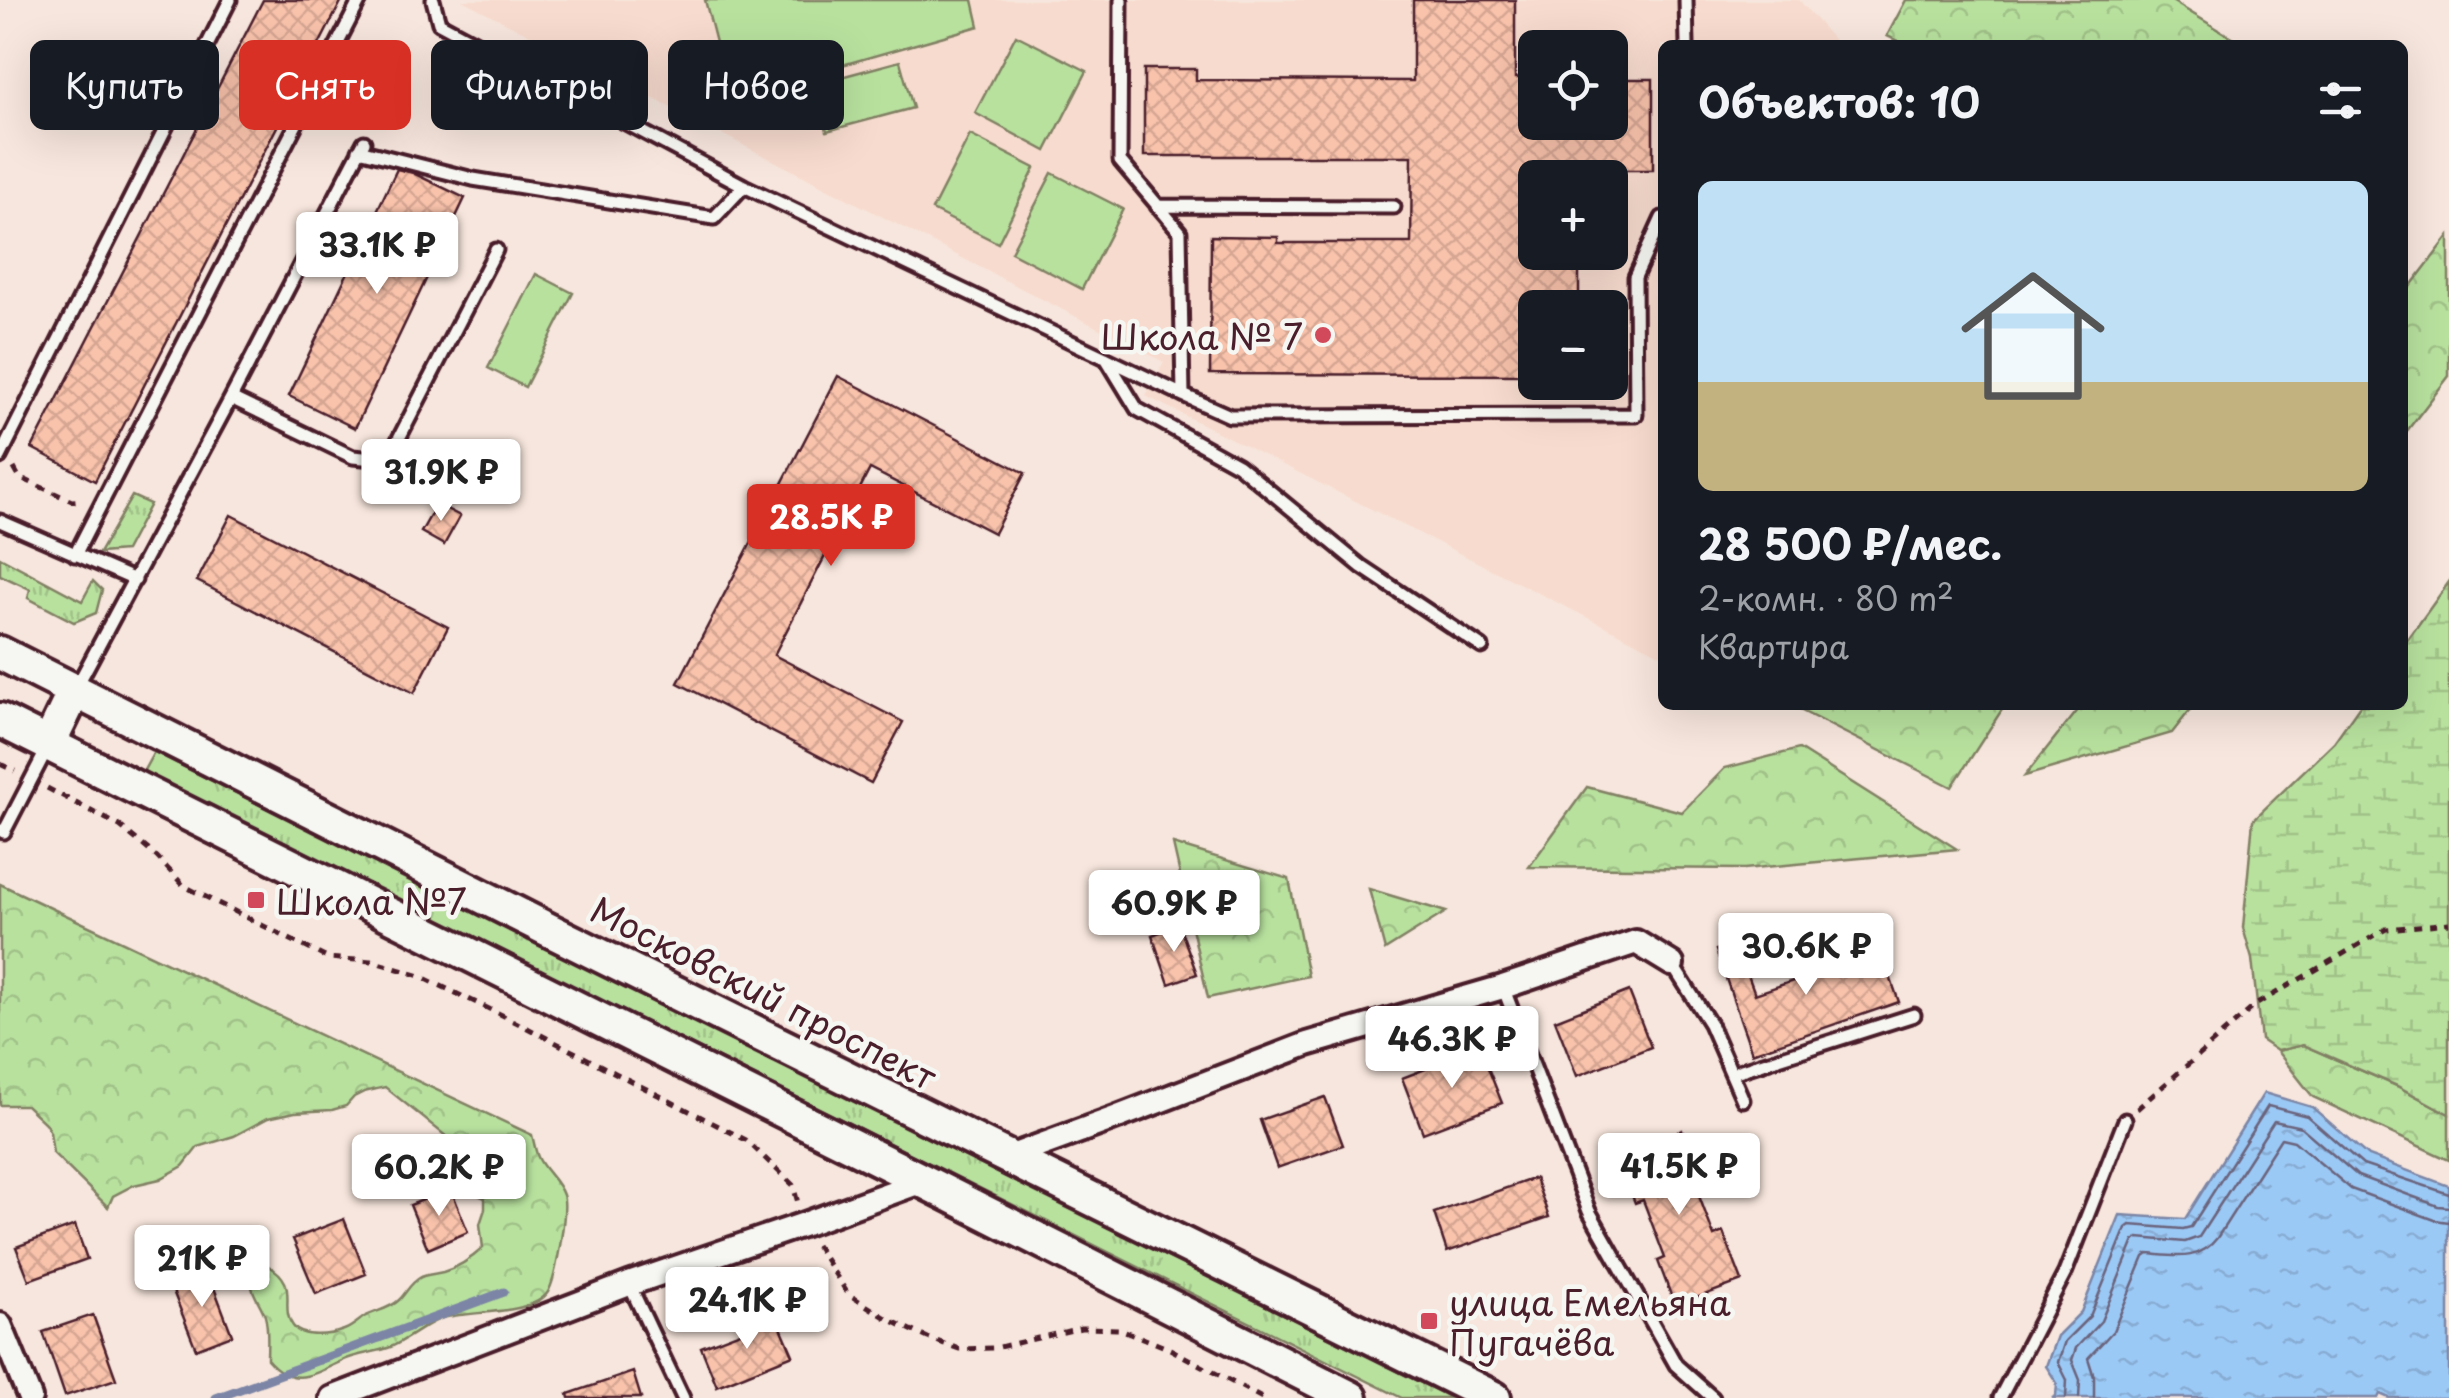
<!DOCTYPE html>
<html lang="ru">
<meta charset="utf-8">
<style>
body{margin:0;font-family:"Playpen Sans",sans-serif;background:#20242c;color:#f1f3f6;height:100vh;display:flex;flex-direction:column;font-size:38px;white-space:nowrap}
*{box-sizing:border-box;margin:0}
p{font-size:32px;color:#9ea1a6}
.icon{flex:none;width:55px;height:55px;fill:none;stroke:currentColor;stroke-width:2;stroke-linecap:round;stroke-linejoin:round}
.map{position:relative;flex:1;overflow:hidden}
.drawer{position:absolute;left:1658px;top:40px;width:750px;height:670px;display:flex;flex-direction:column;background:#171b24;border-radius:15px;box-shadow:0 10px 40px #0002}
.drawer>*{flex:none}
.top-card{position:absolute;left:30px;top:40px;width:950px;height:90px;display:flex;gap:20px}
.controls{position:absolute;left:1518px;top:30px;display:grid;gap:20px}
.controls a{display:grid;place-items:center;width:110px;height:110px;border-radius:15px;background:#171b24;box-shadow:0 10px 40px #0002;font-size:50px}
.price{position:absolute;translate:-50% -85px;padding:0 22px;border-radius:10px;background:#fff;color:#222;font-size:32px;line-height:65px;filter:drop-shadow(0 2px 5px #0008)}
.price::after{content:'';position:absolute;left:50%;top:60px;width:30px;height:22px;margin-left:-15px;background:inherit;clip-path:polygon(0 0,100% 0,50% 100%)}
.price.on{background:#d93025;color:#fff}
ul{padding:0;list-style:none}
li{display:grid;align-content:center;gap:20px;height:530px;padding:0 40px}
li span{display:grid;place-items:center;height:310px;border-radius:15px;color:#555}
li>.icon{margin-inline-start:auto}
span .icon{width:180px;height:180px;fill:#fffc;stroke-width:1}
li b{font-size:42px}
h2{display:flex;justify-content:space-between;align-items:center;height:120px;padding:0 40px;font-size:42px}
.chip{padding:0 35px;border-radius:15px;background:#171b24;box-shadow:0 10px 40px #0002;font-size:35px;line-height:90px}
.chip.on{background:#d93025;color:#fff}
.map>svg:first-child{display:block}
.built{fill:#f7dbce;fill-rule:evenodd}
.grass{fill:url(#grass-tufts);stroke:#818064;stroke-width:2.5}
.forest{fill:url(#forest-crowns);stroke:#818064;stroke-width:2.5}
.wetland{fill:url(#wetland-marsh);stroke:#818064;stroke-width:2.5}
.green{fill:#b8e19e;stroke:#818064;stroke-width:2.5}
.water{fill:url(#water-ripples);stroke:#7b85a5;stroke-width:2.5}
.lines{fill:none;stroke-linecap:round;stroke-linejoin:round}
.shore{stroke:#6a637c;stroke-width:2.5}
.stream{stroke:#7b85a5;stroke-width:9}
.building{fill:url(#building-cross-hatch);stroke:#4a1f2b;stroke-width:2.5}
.lane-casing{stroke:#4a1f2b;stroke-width:19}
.street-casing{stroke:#4a1f2b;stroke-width:30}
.secondary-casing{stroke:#4a1f2b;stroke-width:40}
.path{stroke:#4a1f2b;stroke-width:5;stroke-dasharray:8 8;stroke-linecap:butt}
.lane{stroke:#f6f6f2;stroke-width:11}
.street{stroke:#f6f6f2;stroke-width:22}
.secondary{stroke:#f6f6f2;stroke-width:32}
.poi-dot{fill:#d1495b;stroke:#f6f6f2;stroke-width:4}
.labels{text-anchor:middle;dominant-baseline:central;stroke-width:9;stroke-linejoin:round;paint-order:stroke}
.poi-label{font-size:35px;fill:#4a1f2b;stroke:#f6f6f2;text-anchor:start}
.street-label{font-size:35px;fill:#4a1f2b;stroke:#f6f6f2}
</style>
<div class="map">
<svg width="2449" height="1398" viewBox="0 0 2449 1398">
<defs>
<pattern id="grass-tufts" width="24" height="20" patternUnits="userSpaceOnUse" patternTransform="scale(2.5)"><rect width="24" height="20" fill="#b8e19e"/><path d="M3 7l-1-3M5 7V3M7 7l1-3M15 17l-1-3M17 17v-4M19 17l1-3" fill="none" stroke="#a0c188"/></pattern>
<pattern id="forest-crowns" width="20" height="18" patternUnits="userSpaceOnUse" patternTransform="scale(2.5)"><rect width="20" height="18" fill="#b8e19e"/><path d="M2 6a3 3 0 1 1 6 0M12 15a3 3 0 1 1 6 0" fill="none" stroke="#a0c188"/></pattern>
<pattern id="wetland-marsh" width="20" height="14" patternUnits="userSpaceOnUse" patternTransform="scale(2.5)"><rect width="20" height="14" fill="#b8e19e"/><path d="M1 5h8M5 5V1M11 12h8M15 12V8" fill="none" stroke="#a0c188"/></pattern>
<pattern id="water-ripples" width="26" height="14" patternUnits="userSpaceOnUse" patternTransform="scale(2.5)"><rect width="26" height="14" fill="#9bc9f6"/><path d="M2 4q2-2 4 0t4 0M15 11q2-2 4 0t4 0" fill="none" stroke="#87acd3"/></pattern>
<pattern id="building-cross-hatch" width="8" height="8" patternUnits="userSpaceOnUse" patternTransform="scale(2.5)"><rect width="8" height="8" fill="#f8c2ab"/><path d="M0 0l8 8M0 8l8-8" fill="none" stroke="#d6a693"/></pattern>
</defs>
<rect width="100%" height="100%" fill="#f7e6dd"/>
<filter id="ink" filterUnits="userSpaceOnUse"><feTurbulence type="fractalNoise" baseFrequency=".01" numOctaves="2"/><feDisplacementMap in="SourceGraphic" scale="20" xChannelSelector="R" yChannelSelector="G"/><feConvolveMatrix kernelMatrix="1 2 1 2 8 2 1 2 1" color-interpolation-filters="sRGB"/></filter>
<g filter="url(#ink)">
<!-- built -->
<path class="built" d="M 462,0 L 1799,0 L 1838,45 L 1662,45 L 1662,655 L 1146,396 L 1164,362 ZM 1535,48 L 1610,48 L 1610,122 L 1535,122 ZM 1535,178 L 1610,178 L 1610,252 L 1535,252 ZM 1535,308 L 1610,308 L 1610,382 L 1535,382 Z"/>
<!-- grass -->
<path class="grass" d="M 132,496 L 150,504 L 125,551 L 99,553 Z
M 0,557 L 82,601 L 93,581 L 102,590 L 96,613 L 74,622 L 28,598 L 30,589 L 0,575 Z
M 154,752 L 1451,1398 L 1402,1398 L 143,772 Z"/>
<!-- forest -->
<path class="forest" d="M 1906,0 L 2170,0 L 2244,45 L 1906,45 L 1887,36 Z
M 2449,236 L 2449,376 L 2403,436 L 2403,296 Z
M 1790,705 L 2005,705 L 1952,787 Z
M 2081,705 L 2194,705 L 2172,733 L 2025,776 Z
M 1799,749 L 1957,849 L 1744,869 L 1529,867 L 1587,787 L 1682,812 L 1725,768 Z
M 1173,844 L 1289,879 L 1308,976 L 1208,998 Z
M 0,884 L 532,1135 C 534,1142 535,1150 538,1157 C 544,1171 558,1180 563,1195 C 568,1209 556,1279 548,1292 C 533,1316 466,1310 440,1319 C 423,1326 409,1338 393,1346 C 377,1353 358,1353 342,1361 C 312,1375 293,1389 267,1359 C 267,1345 269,1330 265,1316 C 259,1298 245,1289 255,1269 L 267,1265 C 302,1284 278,1306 293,1326 C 302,1339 331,1335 344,1330 C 352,1327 357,1322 364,1317 C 375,1311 390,1309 399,1300 C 407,1292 410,1283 421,1277 C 428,1274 435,1274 443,1272 C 457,1268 472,1258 483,1248 L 480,1224 L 485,1209 L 485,1198 C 455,1185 453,1175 457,1145 L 385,1087 L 364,1092 L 354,1097 L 346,1106 L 332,1110 L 295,1112 L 268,1118 L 234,1136 L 198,1147 L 183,1166 L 160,1179 L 134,1185 L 113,1196 L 108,1207 L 53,1153 L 50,1132 L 45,1123 L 26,1105 L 0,1105 Z
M 1369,889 L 1446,912 L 1385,950 Z
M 2303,1045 L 2397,1086 L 2449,1114 L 2449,1160 L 2313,1097 L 2277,1051 Z"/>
<!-- wetland -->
<path class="wetland" d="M 2449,582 L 2449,1114 L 2397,1086 L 2303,1045 L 2277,1051 L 2261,1040 L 2252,959 L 2243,928 L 2253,820 L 2334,742 L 2360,705 L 2402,705 L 2403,646 Z"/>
<!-- green -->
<path class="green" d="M 705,0 L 973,0 L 979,26 L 730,97 Z
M 1016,35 L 1087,71 L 1046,151 L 975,113 Z
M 900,61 L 913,108 L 827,131 L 815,84 Z
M 970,135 L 1035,168 L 998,243 L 932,210 Z
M 1052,173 L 1123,209 L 1082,289 L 1011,252 Z
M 536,274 L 573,293 L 525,387 L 488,368 Z"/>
<!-- water -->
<path class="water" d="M 2264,1093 L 2312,1107 L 2368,1156 L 2449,1186 L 2449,1398 L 2389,1398 L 2380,1394 L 2378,1398 L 2052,1398 L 2056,1396 L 2057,1383 L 2046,1366 L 2057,1336 L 2081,1312 L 2120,1215 L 2185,1219 Z"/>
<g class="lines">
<!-- shore -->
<path class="shore" d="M 2066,1398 L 2067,1380 L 2058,1362 L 2065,1341 L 2090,1316 L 2126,1228 L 2130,1225 L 2183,1229 L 2191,1227 L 2268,1106 L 2307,1116 L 2363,1165 L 2449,1194
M 2079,1398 L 2080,1380 L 2072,1360 L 2076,1348 L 2101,1321 L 2134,1241 L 2138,1238 L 2185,1242 L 2199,1237 L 2274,1121 L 2301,1127 L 2358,1176 L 2438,1206 L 2449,1207
M 2094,1398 L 2094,1377 L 2088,1358 L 2113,1331 L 2144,1257 L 2148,1254 C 2175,1256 2199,1262 2217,1238 L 2281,1138 L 2294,1141 L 2351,1189 L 2435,1220 L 2449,1222"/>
<!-- stream -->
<path class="stream" d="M 216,1398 L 504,1292"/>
</g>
<!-- building -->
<path class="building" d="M 263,0 L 342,0 L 95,481 L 32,448 Z
M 1413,0 L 1515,0 L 1515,78 L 1535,78 L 1535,122 L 1610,122 L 1610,79 L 1653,79 L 1653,170 L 1546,170 L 1546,178 L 1535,178 L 1535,252 L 1569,252 L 1569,270 L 1579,270 L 1579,308 L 1535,308 L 1535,375 L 1210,374 L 1211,236 L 1278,237 L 1278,243 L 1411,243 L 1412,156 L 1144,156 L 1144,69 L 1196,69 L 1196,80 L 1413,81 Z
M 397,169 L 413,173 L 465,198 L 355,428 L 289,396 Z
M 838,376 L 1025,473 L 994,533 L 870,469 L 774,655 L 903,722 L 871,783 L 678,683 Z
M 437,504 L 460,516 L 444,545 L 421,532 Z
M 231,515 L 448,627 L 414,693 L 197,581 Z
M 1179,925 L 1197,974 L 1169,984 L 1152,935 Z
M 1736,943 L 1755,994 L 1881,951 L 1899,1002 L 1752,1053 L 1716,950 Z
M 1629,991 L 1651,1047 L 1577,1076 L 1555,1020 Z
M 1480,1048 L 1502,1103 L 1423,1133 L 1402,1078 Z
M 1325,1097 L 1343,1145 L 1277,1168 L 1260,1120 Z
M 1682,1130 L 1700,1177 L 1693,1180 L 1714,1236 L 1723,1232 L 1742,1281 L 1675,1306 L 1658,1261 L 1665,1258 L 1643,1200 L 1635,1203 L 1616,1155 Z
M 1535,1178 L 1549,1217 L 1447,1252 L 1434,1213 Z
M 451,1189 L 468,1232 L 428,1249 L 410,1205 Z
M 344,1219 L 366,1274 L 316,1294 L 293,1239 Z
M 75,1225 L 87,1259 L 29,1280 L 16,1247 Z
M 208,1272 L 232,1335 L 196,1349 L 171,1286 Z
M 93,1315 L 116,1379 L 65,1396 L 43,1332 Z
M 777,1318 L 793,1355 L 717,1386 L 701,1347 Z
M 633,1372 L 641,1398 L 569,1398 L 568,1394 Z"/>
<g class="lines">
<defs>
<path id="lane" d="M 433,0 L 439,23 L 744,186 L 1183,395
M 1121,0 L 1120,161 L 1180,232 L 1183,395 L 1230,416 L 1636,415 L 1635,277 L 1662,218
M 1686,0 L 1687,45
M 359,150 L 473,179 L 714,218 L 744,186
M 1157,206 L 1394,207
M 1106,358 L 1137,409 L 1238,465 L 1362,567 L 1482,647
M 231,398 L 353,457 L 374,459 L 394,448 L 496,250
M 0,457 L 230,0
M 0,521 L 135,580
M 75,555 L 360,0
M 77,686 L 231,398 L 364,142
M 0,830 L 4,832 L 48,747
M 1672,964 L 1710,1024 L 1743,1100
M 1503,987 L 1589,1211 L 1676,1365 L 1713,1398
M 1732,1073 L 1914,1015
M 629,1284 L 683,1398
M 2000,1398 L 2065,1273 L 2125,1120"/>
<path id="street" d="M 1006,1158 L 1115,1118 L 1307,1044 L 1503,987 L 1636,942 L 1672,964
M 0,1325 L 30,1398
M 332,1398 L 629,1284 L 805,1224 L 923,1181"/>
<path id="secondary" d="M 0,653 L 547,929 L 1494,1398
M 0,720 L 923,1181 L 1351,1398
M 49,744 L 75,690"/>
</defs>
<!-- lane casing -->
<use href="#lane" class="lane-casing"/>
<!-- street casing -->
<use href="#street" class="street-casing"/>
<!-- secondary casing -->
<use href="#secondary" class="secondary-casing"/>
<!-- path -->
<path class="path" d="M 14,468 L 19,477 L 72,501 L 82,500
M 0,764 L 15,771
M 47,788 L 120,826 L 157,857 L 184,886 L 234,911 L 327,958 L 372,961 L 420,976 L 502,1015 L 746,1140 L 793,1185 L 798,1203
M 2137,1109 L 2257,1004 L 2386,929 L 2449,923
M 816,1245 L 848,1294 L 888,1319 L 928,1338 L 959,1349 L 995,1348 L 1081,1328 L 1120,1329 L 1170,1349 L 1262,1398"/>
<!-- lane -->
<use href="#lane" class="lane"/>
<!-- street -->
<use href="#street" class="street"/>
<!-- secondary -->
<use href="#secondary" class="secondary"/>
</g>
</g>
<!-- markers -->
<g class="poi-dot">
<circle cx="1323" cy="335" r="10"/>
<rect x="246" y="890" width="20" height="20" rx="5"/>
<rect x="1419" y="1311" width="20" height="20" rx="5"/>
</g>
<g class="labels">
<!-- poi labels -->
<g class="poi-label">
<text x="1303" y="335" text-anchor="end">Школа № 7</text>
<text x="276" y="900">Школа №7</text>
<text x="1449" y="1301">улица Емельяна<tspan x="1449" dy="40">Пугачёва</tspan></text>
</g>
<!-- street labels -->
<g class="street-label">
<text transform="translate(764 992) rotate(27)">Московский проспект</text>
</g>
</g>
</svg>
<div class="controls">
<a><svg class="icon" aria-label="locate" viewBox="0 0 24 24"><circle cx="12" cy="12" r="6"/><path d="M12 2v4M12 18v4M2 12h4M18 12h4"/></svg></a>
<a>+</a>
<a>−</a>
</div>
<b class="price" style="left:377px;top:297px">33.1K ₽</b>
<b class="price" style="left:441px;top:524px">31.9K ₽</b>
<b class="price on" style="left:831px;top:569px">28.5K ₽</b>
<b class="price" style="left:1174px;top:955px">60.9K ₽</b>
<b class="price" style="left:1806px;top:998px">30.6K ₽</b>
<b class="price" style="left:1452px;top:1091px">46.3K ₽</b>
<b class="price" style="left:1679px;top:1218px">41.5K ₽</b>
<b class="price" style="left:439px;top:1219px">60.2K ₽</b>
<b class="price" style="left:202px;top:1310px">21K ₽</b>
<b class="price" style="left:747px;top:1352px">24.1K ₽</b>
<div class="top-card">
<a class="chip">Купить</a>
<a class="chip on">Снять</a>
<a class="chip">Фильтры</a>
<a class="chip">Новое</a>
</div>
<section class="drawer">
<h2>Объектов: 10<svg class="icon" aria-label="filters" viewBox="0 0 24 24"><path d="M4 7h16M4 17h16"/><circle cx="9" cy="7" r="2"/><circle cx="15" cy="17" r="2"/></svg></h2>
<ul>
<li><span style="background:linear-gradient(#bfe0f5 65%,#c2b280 0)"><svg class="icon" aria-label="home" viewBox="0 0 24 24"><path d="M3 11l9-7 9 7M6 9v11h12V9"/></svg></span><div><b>28 500 ₽/мес.</b><p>2-комн. · 80 m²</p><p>Квартира</p></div></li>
</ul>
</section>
</div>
